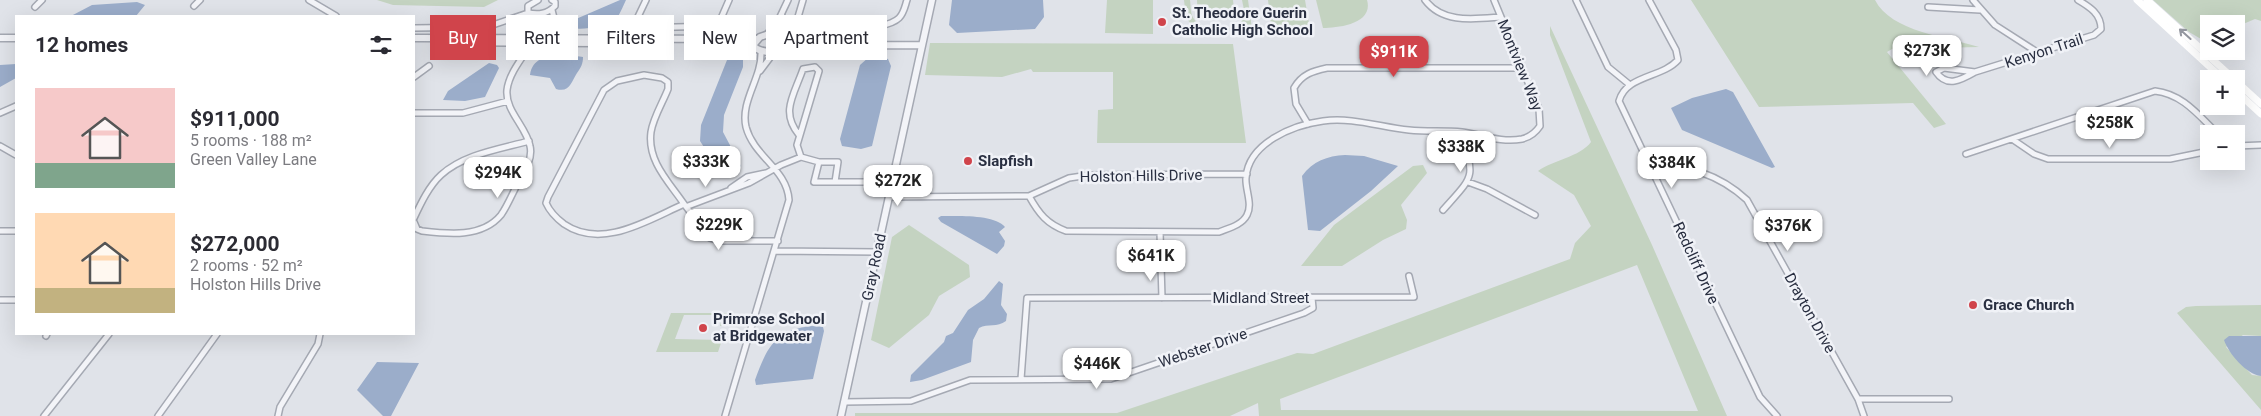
<!DOCTYPE html>
<meta charset="utf-8">
<style>
body{margin:0;font-family:Roboto,sans-serif;background:#f7f7f7;color:#2b2b33;height:100vh;display:flex;flex-direction:column;font-size:19px;white-space:nowrap}
*{box-sizing:border-box;margin:0}
p{font-size:16px;color:#7c7c81}
.icon{flex:none;width:28px;height:28px;fill:none;stroke:currentColor;stroke-width:2;stroke-linecap:round;stroke-linejoin:round}
.map{position:relative;flex:1;overflow:hidden}
.details{position:absolute;left:15px;top:15px;width:400px;height:320px;display:flex;flex-direction:column;background:#fff;border-radius:0px;box-shadow:0 5px 20px #0002}
.details>*{flex:none}
.top-card{position:absolute;left:430px;top:15px;width:475px;height:45px;display:flex;gap:10px}
.buttons{position:absolute;left:2200px;top:15px;display:grid;gap:10px}
.buttons a{display:grid;place-items:center;width:45px;height:45px;border-radius:0px;background:#fff;box-shadow:0 5px 20px #0002;font-size:25px}
.price{position:absolute;translate:-50% -42px;padding:0 11px;border-radius:10px;background:#fff;color:#222;font-size:16px;line-height:32px;filter:drop-shadow(0 1px 2px #0008)}
.price::after{content:'';position:absolute;left:50%;top:30px;width:15px;height:11px;margin-left:-8px;background:inherit;clip-path:polygon(0 0,100% 0,50% 100%)}
.price.active{background:#d0444b;color:#fff}
ul{padding:0;list-style:none}
li{display:flex;align-items:center;gap:15px;height:125px;padding:0 20px}
li span{display:grid;place-items:center;flex:none;width:140px;height:100px;border-radius:0px;color:#555}
li>.icon{margin-inline-start:auto}
span .icon{width:60px;height:60px;fill:#fffc;stroke-width:1}
li b{font-size:21px}
h2{display:flex;justify-content:space-between;align-items:center;height:60px;padding:0 20px;font-size:21px}
.chip{padding:0 18px;border-radius:0px;background:#fff;box-shadow:0 5px 20px #0002;font-size:18px;line-height:45px}
.chip.active{background:#d0444b;color:#fff}
.map>svg:first-child{display:block}
.green{fill:#c4d3c1;fill-rule:evenodd}
.water{fill:#9badca}
.lines{fill:none;stroke-linecap:round;stroke-linejoin:round}
.minor-casing{stroke:#a5a9b3;stroke-width:8}
.tertiary-casing{stroke:#a5a9b3;stroke-width:9}
.minor{stroke:#f3f4f8;stroke-width:5}
.tertiary{stroke:#f3f4f8;stroke-width:6}
.secondary{stroke:#fff;stroke-width:7}
.oneway{stroke:#9497a0}
.poi-dot{fill:#d0444b;stroke:#f0f2f7;stroke-width:2}
.labels{text-anchor:middle;dominant-baseline:central;stroke-width:5;stroke-linejoin:round;paint-order:stroke}
.poi-label{font-size:15px;font-weight:bold;fill:#292f41;stroke:#f0f2f7;text-anchor:start}
.street-label{font-size:15px;fill:#292f41;stroke:#f0f2f7}
</style>
<div class="map">
<svg width="2261" height="416" viewBox="0 0 2261 416">
<rect width="100%" height="100%" fill="#e0e3e9"/>
<!-- green -->
<path class="green" d="M 377,0 L 498,0 L 484,7 L 393,5 Z
M 1107,0 L 1153,0 L 1153,34 L 1105,33 Z
M 1184,0 L 1190,0 C 1191,6 1190,14 1194,19 C 1202,31 1235,34 1243,19 C 1246,14 1243,6 1242,0 L 1248,0 L 1252,29 L 1246,29 L 1245,25 C 1228,36 1197,37 1186,17 Z
M 1197,0 L 1233,0 L 1235,19 L 1198,19 Z
M 1268,0 L 1305,0 L 1311,35 L 1272,35 Z
M 1316,0 L 1367,0 C 1374,24 1338,28 1323,28 Z
M 1691,0 L 1875,0 C 1891,32 1948,37 1979,47 L 1892,49 L 1887,52 L 1946,124 L 1934,128 L 1913,103 L 1759,107 Z
M 2153,0 L 2261,0 L 2261,21 L 2255,19 L 2236,27 L 2236,24 L 2209,24 L 2209,37 L 2201,39 L 2189,32 Z
M 1550,26 L 1652,245 L 1727,416 L 1259,416 L 1258,403 L 1230,416 L 855,416 L 855,413 L 1117,413 L 1297,353 L 1313,354 L 1570,259 L 1575,243 L 1591,226 L 1574,195 L 1538,171 C 1553,160 1580,157 1591,142 L 1550,35 ZM 1637,265 L 1698,411 L 1281,410 L 1280,399 Z
M 930,43 L 1233,44 L 1246,143 L 1097,143 L 1098,110 L 1113,109 L 1113,72 L 1033,72 L 1031,69 L 1002,77 L 925,75 Z
M 1423,165 L 1427,173 L 1401,205 L 1407,220 L 1406,229 L 1383,240 L 1342,266 L 1301,266 L 1334,225 L 1413,166 Z
M 909,225 L 969,265 L 970,277 L 939,296 L 929,315 L 889,348 L 871,340 L 892,237 Z
M 2261,305 L 2261,336 L 2243,335 L 2226,347 L 2252,375 L 2261,376 L 2261,410 L 2177,313 L 2186,307 L 2196,306 Z
M 671,313 L 731,313 L 726,326 L 720,326 L 723,315 L 684,315 L 675,339 L 722,340 L 718,352 L 656,352 Z"/>
<!-- water -->
<path class="water" d="M 620,0 L 626,0 C 623,6 619,17 614,21 C 605,27 575,32 566,26 L 569,22 Z
M 952,0 L 1043,0 L 1044,17 L 1035,29 L 957,33 L 949,25 Z
M 137,2 L 145,5 L 136,16 L 71,16 L 92,5 Z
M 576,56 L 583,57 C 583,64 581,67 577,73 C 571,82 570,93 556,89 L 550,78 L 530,75 C 533,52 559,56 576,56 Z
M 869,57 L 880,57 L 888,59 L 891,66 L 872,146 L 861,149 L 842,146 L 840,139 L 860,65 Z
M 735,58 L 743,60 L 743,67 L 724,115 L 723,132 L 741,166 L 732,172 L 718,169 L 700,141 L 701,125 L 727,60 Z
M 489,63 L 497,65 L 499,68 L 485,97 L 465,101 L 443,100 L 448,91 Z
M 16,64 L 16,78 L 0,87 L 0,65 Z
M 1726,89 L 1733,92 L 1775,167 L 1772,168 L 1682,130 L 1671,108 L 1692,98 Z
M 1345,155 L 1364,156 L 1398,166 L 1371,191 L 1320,231 L 1308,230 L 1302,176 C 1313,161 1327,156 1345,155 Z
M 941,216 C 957,216 995,214 1005,227 L 999,232 L 1005,241 L 1004,246 L 997,254 L 941,222 L 938,218 Z
M 999,281 L 1003,284 L 1001,305 L 1007,314 L 1006,321 C 997,328 988,323 979,328 L 973,340 L 971,362 L 922,380 L 910,382 L 911,375 L 944,342 L 946,336 L 953,333 L 968,310 L 984,299 Z
M 812,326 L 823,327 L 824,331 L 813,379 L 756,385 L 755,380 C 767,348 774,330 812,326 Z
M 2229,336 L 2261,336 L 2261,376 C 2246,374 2229,354 2224,340 Z
M 377,362 L 419,363 L 391,416 L 383,416 L 357,390 Z"/>
<g class="lines">
<defs>
<path id="minor" d="M 309,0 L 336,16
M 538,0 L 528,6 L 528,13 C 539,15 547,14 555,6 L 555,2 L 552,0
M 646,0 L 635,23 L 638,28 L 715,26 L 719,23 L 729,0
M 803,0 L 798,17 C 809,35 885,32 899,18 C 904,13 905,6 907,0
M 1425,0 C 1443,24 1474,19 1501,17
M 1576,0 L 1608,67 L 1630,85
M 1649,0 L 1676,50 L 1678,60 C 1662,78 1626,75 1619,101 L 1760,397 L 1777,416
M 1973,0 L 1995,25 L 2040,54
M 194,6 L 200,0
M 35,7 L 42,0
M 1928,7 L 1980,10
M 782,16 L 782,33
M 414,28 L 487,27 L 528,13
M 768,33 L 779,19 L 788,0
M 529,39 L 540,20 L 536,14
M 542,39 L 554,18 L 552,10
M 1944,68 L 1975,72 C 1961,80 1947,88 1936,72 Z
M 760,71 L 775,51
M 1975,72 L 2094,35 L 2101,29 C 2101,14 2090,7 2078,0
M 644,75 L 662,78 L 668,82 L 668,89 C 663,102 653,118 651,132 C 647,161 669,182 684,204 C 648,220 602,250 564,224 C 556,218 550,212 546,203 L 548,197 L 604,90 L 617,81 Z
M 414,77 L 429,66
M 0,113 L 16,106
M 414,113 L 463,113 L 508,101
M 1308,124 L 1296,104 L 1294,88 C 1302,74 1313,71 1327,68 L 1522,68
M 799,135 C 780,112 794,95 803,69 L 815,67 L 819,71 L 797,145 L 801,157
M 2012,139 L 2034,154 L 2048,159 L 2170,159 L 2209,151
M 0,146 L 16,155
M 2236,146 L 2261,145
M 1966,154 L 2155,91 C 2183,94 2199,116 2218,134
M 801,157 L 819,162 L 814,182 L 865,182
M 819,162 L 838,162 L 835,182
M 1649,164 C 1687,165 1719,174 1747,200 L 1858,399 L 1864,416
M 1468,182 L 1487,189 L 1535,215
M 731,188 L 747,177 L 766,173
M 1029,196 C 1039,214 1047,224 1066,231 L 1219,232 C 1229,228 1242,225 1247,215 C 1253,204 1245,189 1246,178 C 1248,143 1293,125 1323,121 C 1352,117 1380,127 1409,130 C 1427,132 1445,130 1462,132 C 1482,135 1502,143 1522,139 C 1530,137 1536,132 1540,126 L 1539,109 L 1494,0
M 889,197 L 1029,196 L 1069,178 L 1089,175 L 1247,174
M 684,204 L 710,238 L 722,241 L 778,241
M 688,206 L 749,183 L 781,165 L 801,157
M 1443,210 C 1475,174 1476,178 1459,132
M 414,218 C 421,203 429,186 441,175 C 464,154 500,149 529,141
M 414,222 L 417,229 L 422,231 C 448,234 482,238 501,215 C 508,205 513,192 519,181 C 525,171 533,158 530,146 C 526,126 505,111 507,90 C 509,73 523,57 532,43
M 0,231 L 16,231
M 1160,232 L 1162,298
M 775,251 L 877,252
M 0,300 L 16,300
M 46,336 L 47,334
M 1021,379 L 1027,298 L 1414,297 L 1409,276
M 1858,399 L 1949,399
M 844,402 L 911,401 L 970,380 L 1111,379 L 1304,313 L 1313,308 L 1312,298
M 44,416 L 109,334
M 158,416 L 217,334
M 278,416 L 280,407 L 318,344 L 320,334
M 725,416 L 789,200 C 787,169 754,157 746,127 C 740,101 762,78 761,52"/>
<path id="tertiary" d="M 775,32 L 789,37 C 789,54 766,54 755,48 L 754,44 L 760,37 Z
M 789,37 L 798,40 L 837,40
M 0,38 L 16,38
M 414,38 L 756,39
M 442,42 L 602,43
M 737,44 L 754,46
M 786,46 L 922,45
M 841,416 L 932,0"/>
</defs>
<!-- minor casing -->
<use href="#minor" class="minor-casing"/>
<!-- tertiary casing -->
<use href="#tertiary" class="tertiary-casing"/>
<!-- minor -->
<use href="#minor" class="minor"/>
<!-- tertiary -->
<use href="#tertiary" class="tertiary"/>
<!-- secondary -->
<path class="secondary" d="M 2137,0 L 2223,79
M 2147,0 L 2234,79
M 2236,81 L 2261,104
M 2236,91 L 2261,114"/>
</g>
<!-- one-way arrows -->
<defs><path id="oneway-shaft" d="M-6 0H5M1.5-3L5.5 0L1.5 3" fill="none" stroke-width="1.6" stroke-linecap="round" stroke-linejoin="round" transform="scale(1.25)"/></defs>
<use class="oneway" href="#oneway-shaft" transform="translate(2185 34) rotate(-138)"/>
<!-- markers -->
<g class="poi-dot">
<circle cx="1162" cy="22" r="5"/>
<circle cx="968" cy="161" r="5"/>
<circle cx="1973" cy="305" r="5"/>
<circle cx="703" cy="328" r="5"/>
</g>
<g class="labels">
<!-- poi labels -->
<g class="poi-label">
<text x="1172" y="13">St. Theodore Guerin<tspan x="1172" dy="17">Catholic High School</tspan></text>
<text x="978" y="161">Slapfish</text>
<text x="1983" y="305">Grace Church</text>
<text x="713" y="319">Primrose School<tspan x="713" dy="17">at Bridgewater</tspan></text>
</g>
<!-- street labels -->
<g class="street-label">
<text transform="translate(2044 51) rotate(-18)">Kenyon Trail</text>
<text transform="translate(1520 65) rotate(68)">Montview Way</text>
<text transform="translate(1141 176) rotate(-1)">Holston Hills Drive</text>
<text transform="translate(1696 263) rotate(65)">Redcliff Drive</text>
<text transform="translate(874 267) rotate(-78)">Gray Road</text>
<text x="1261" y="298">Midland Street</text>
<text transform="translate(1810 313) rotate(61)">Drayton Drive</text>
<text transform="translate(1203 348) rotate(-19)">Webster Drive</text>
</g>
</g>
</svg>
<div class="buttons">
<a><svg class="icon" aria-label="layers" viewBox="0 0 24 24"><path d="M12 4l9 5-9 5-9-5zM3 14l9 5 9-5"/></svg></a>
<a>+</a>
<a>−</a>
</div>
<b class="price" style="left:1927px;top:77px">$273K</b>
<b class="price active" style="left:1394px;top:78px">$911K</b>
<b class="price" style="left:2110px;top:149px">$258K</b>
<b class="price" style="left:1461px;top:173px">$338K</b>
<b class="price" style="left:706px;top:188px">$333K</b>
<b class="price" style="left:1672px;top:189px">$384K</b>
<b class="price" style="left:498px;top:199px">$294K</b>
<b class="price" style="left:898px;top:207px">$272K</b>
<b class="price" style="left:719px;top:251px">$229K</b>
<b class="price" style="left:1788px;top:252px">$376K</b>
<b class="price" style="left:1151px;top:282px">$641K</b>
<b class="price" style="left:1097px;top:390px">$446K</b>
<div class="top-card">
<a class="chip active">Buy</a>
<a class="chip">Rent</a>
<a class="chip">Filters</a>
<a class="chip">New</a>
<a class="chip">Apartment</a>
</div>
<section class="details">
<h2>12 homes<svg class="icon" aria-label="filters" viewBox="0 0 24 24"><path d="M4 7h16M4 17h16"/><circle cx="9" cy="7" r="2"/><circle cx="15" cy="17" r="2"/></svg></h2>
<ul>
<li><span style="background:linear-gradient(#f6c9c9 75%,#7fa58c 0)"><svg class="icon" aria-label="home" viewBox="0 0 24 24"><path d="M3 11l9-7 9 7M6 9v11h12V9"/></svg></span><div><b>$911,000</b><p>5 rooms · 188 m²</p><p>Green Valley Lane</p></div></li>
<li><span style="background:linear-gradient(#ffd9b3 75%,#c2b280 0)"><svg class="icon" aria-label="home" viewBox="0 0 24 24"><path d="M3 11l9-7 9 7M6 9v11h12V9"/></svg></span><div><b>$272,000</b><p>2 rooms · 52 m²</p><p>Holston Hills Drive</p></div></li>
</ul>
</section>
</div>
